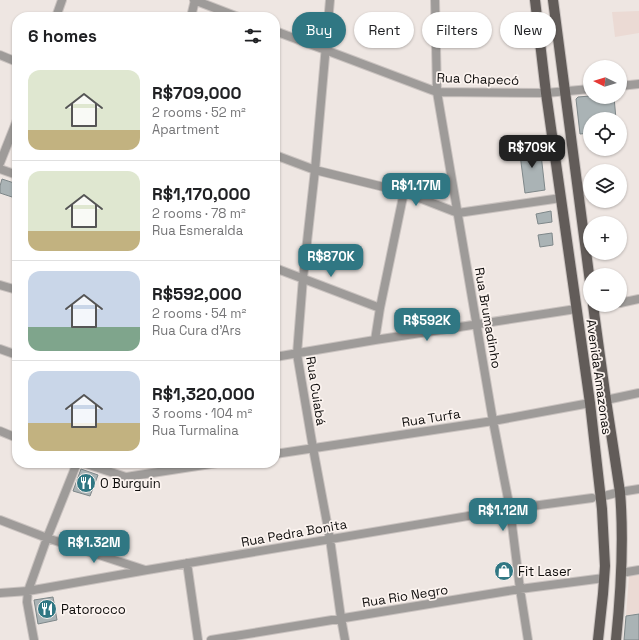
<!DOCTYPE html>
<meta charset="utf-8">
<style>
body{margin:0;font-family:"Space Grotesk",sans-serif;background:#f2f2f2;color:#202124;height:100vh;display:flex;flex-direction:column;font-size:15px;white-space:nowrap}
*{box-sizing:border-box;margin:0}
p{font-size:13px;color:#757577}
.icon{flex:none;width:22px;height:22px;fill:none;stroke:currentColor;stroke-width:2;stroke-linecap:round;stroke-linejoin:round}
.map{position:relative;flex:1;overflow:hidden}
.panel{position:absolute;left:12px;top:12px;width:268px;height:456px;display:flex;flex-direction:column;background:#fff;border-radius:16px;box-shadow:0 1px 3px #0004}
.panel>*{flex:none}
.banner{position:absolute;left:292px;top:12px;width:287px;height:36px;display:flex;gap:8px}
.needle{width:26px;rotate:275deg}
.buttons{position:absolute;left:583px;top:60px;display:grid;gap:8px}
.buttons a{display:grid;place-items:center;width:44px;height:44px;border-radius:50%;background:#fff;box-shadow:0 1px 3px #0004;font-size:20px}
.price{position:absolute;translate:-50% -34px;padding:0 9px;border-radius:8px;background:#307783;color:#fff;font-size:13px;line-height:26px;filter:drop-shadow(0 1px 2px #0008)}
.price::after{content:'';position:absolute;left:50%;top:24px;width:12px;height:9px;margin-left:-6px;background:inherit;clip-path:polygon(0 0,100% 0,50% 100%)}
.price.current{background:#222;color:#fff}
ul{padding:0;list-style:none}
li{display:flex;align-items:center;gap:12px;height:100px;padding:0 16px}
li+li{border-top:1px solid #e0e0e0}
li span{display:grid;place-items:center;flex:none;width:112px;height:80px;border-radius:12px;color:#555}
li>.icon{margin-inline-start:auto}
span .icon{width:48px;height:48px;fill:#fffc;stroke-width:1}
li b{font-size:17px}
h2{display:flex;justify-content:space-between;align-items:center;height:48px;padding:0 16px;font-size:17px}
.tag{padding:0 14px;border-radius:18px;background:#fff;box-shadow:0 1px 3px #0004;font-size:14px;line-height:36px}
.tag.current{background:#307783;color:#fff}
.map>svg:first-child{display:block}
.built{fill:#ebdad4}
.building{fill:#aab3b5;stroke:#7e8789}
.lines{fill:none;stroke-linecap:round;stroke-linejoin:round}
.minor-casing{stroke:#cac3c0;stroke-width:10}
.major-casing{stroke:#cac3c0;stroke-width:12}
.minor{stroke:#9e9b99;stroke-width:8}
.major{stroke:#625c59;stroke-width:10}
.labels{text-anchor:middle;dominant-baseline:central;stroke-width:3.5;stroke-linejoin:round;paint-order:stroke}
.street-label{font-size:13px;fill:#0e0c0b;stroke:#fbf3ef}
.poi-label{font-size:13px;fill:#0e0c0b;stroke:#fbf3ef;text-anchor:start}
</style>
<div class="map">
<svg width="639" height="640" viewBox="0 0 639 640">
<rect width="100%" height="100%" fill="#eee6e2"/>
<!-- built -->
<path class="built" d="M 639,11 L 639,33 L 615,37 L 612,12 Z
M 639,575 L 639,613 L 626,616 L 629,576 Z"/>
<!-- building -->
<path class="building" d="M 590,96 L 590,97 L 614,97 L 616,119 L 590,119 L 590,133 L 580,134 L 576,99 L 578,97 Z
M 540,145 L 545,190 L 525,193 L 519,147 Z
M 2,179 L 17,184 L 17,194 L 15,198 L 0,193 L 0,186 Z
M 551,211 L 552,222 L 538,224 L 536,214 Z
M 552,233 L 553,245 L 540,247 L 538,235 Z
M 81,469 L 98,475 L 90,496 L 73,491 Z
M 53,597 L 57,620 L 38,624 L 34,600 Z
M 639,614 L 639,640 L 624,640 L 626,616 Z"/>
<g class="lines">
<defs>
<path id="minor" d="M 194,0 L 238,17
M 330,0 L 315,170 L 303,278 L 297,354 L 313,448 L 330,539 L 341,618 L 345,640
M 435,0 L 437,92 L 493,421 L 510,509 L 520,589 L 528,640
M 56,17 L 62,0
M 191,17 L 195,0
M 275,31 L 437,92 L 546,93 L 590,89
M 0,55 L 17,62
M 620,86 L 639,84
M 275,155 L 315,170 L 404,192 L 458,213 L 561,198
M 0,163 L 17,120
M 0,169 L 17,175
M 275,268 L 380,308
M 0,285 L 17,290
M 620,303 L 639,299
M 594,307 L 606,305
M 375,340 L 380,308 L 404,192
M 0,349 L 17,355
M 275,357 L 375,340 L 576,309
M 606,400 L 639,393
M 0,431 L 17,438
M 275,454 L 493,421 L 590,403
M 83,463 L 126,477 L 217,463
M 600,497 L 620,492 L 639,489
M 0,520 L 47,538 L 145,570
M 187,563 L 198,640
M 621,573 L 639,570
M 0,593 L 28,591 L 147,570 L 510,509 L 592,498
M 34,640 L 27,602 L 28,591 L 47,538 L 77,463
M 211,640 L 520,589 L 604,578"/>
<path id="major" d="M 535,0 L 546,93 L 590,403 L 602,509 L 605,566 L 603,594 L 598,640
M 553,0 L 590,282
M 593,305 L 606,400 L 620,492 C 624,540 621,592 616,640"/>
</defs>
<!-- minor casing -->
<use href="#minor" class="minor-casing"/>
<!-- major casing -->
<use href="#major" class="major-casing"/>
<!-- minor -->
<use href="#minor" class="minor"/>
<!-- major -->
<use href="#major" class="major"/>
</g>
<!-- icons -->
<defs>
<symbol id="restaurant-disc" viewBox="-11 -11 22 22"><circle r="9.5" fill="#307783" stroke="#fbf3ef"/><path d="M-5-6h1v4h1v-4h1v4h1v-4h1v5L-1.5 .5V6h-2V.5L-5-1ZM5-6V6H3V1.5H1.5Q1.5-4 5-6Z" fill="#fff"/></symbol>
<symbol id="shop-disc" viewBox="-11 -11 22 22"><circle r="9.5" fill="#307783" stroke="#fbf3ef"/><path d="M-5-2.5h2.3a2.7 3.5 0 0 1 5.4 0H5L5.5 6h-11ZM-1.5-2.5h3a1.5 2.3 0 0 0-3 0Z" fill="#fff"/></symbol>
</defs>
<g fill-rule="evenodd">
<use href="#restaurant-disc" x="75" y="472" width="22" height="22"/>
<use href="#shop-disc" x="493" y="560" width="22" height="22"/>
<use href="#restaurant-disc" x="36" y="598" width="22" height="22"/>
</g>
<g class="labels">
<!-- street labels -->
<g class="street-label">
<text transform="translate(478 79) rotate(2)">Rua Chapecó</text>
<text transform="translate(488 318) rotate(80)">Rua Brumadinho</text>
<text transform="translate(599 377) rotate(82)">Avenida Amazonas</text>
<text transform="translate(316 391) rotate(81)">Rua Cuiabá</text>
<text transform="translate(431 418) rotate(-9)">Rua Turfa</text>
<text transform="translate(294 533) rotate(-10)">Rua Pedra Bonita</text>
<text transform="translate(405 596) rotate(-9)">Rua Rio Negro</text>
</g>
<!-- poi labels -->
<g class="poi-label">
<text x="100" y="483">O Burguin</text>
<text x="518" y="571">Fit Laser</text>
<text x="61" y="609">Patorocco</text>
</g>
</g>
</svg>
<div class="buttons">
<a><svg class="needle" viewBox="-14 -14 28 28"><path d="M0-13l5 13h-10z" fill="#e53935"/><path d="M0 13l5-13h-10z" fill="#757577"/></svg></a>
<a><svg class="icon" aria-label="locate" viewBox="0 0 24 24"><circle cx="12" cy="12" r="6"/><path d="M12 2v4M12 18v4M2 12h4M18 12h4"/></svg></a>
<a><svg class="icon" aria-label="layers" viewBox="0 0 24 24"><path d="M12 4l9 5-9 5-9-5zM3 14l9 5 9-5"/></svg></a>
<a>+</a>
<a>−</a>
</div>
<b class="price current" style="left:532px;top:169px">R$709K</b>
<b class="price" style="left:416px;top:207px">R$1.17M</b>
<b class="price" style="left:331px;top:278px">R$870K</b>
<b class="price" style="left:427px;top:342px">R$592K</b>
<b class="price" style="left:503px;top:532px">R$1.12M</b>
<b class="price" style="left:94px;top:564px">R$1.32M</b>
<div class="banner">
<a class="tag current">Buy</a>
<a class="tag">Rent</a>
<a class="tag">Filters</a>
<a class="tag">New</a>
</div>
<section class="panel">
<h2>6 homes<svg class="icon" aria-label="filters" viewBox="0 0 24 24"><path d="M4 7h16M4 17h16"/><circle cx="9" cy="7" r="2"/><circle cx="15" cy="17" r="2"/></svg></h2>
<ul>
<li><span style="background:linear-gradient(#dfe7d0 75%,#c2b280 0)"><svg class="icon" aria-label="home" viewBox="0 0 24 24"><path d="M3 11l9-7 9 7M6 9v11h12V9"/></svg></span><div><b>R$709,000</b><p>2 rooms · 52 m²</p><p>Apartment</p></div></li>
<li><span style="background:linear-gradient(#dfe7d0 75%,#c2b280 0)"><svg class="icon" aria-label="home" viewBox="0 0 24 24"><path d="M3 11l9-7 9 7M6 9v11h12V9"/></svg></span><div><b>R$1,170,000</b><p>2 rooms · 78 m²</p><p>Rua Esmeralda</p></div></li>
<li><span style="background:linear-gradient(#c9d6e8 70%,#7fa58c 0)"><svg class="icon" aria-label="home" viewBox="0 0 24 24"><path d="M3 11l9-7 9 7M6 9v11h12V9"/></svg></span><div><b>R$592,000</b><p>2 rooms · 54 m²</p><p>Rua Cura d'Ars</p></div></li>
<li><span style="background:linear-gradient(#c9d6e8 65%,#c2b280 0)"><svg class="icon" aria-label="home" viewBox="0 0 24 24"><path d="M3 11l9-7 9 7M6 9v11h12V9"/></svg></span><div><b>R$1,320,000</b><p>3 rooms · 104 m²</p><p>Rua Turmalina</p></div></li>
</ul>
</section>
</div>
